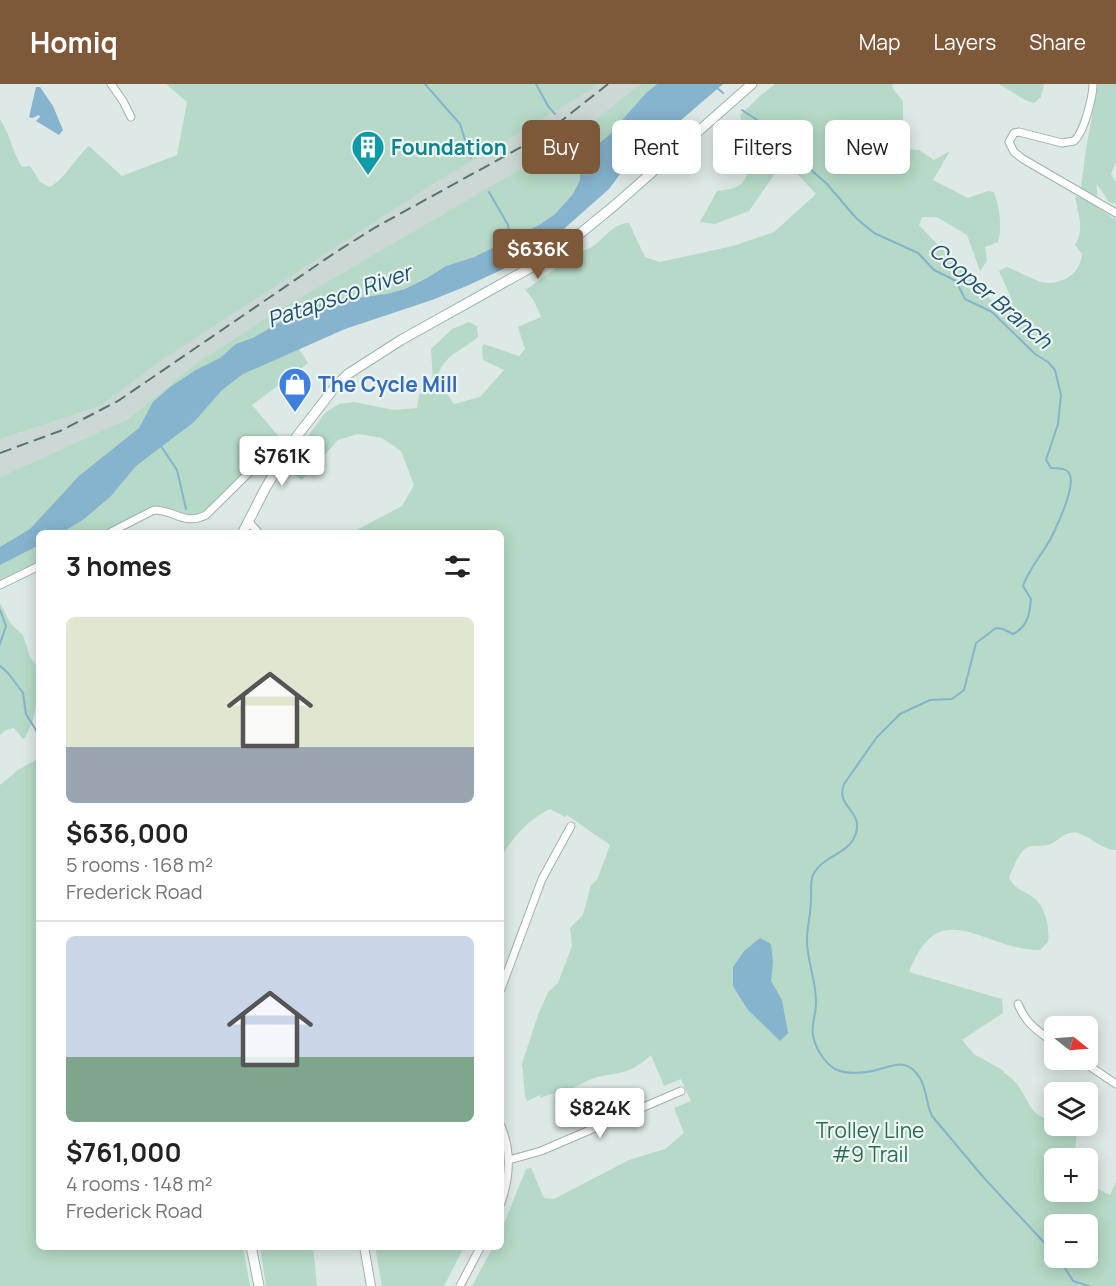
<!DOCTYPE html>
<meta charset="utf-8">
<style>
body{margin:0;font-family:Manrope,sans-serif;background:#f6f6f6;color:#222;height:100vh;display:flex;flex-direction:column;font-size:22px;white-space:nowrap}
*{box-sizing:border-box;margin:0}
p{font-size:20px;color:#767676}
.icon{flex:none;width:33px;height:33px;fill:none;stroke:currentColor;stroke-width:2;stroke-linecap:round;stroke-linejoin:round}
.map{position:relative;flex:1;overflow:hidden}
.details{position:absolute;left:36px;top:446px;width:468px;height:720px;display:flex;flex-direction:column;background:#fff;border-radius:9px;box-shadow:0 3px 15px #0003}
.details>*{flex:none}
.top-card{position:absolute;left:522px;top:36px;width:504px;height:54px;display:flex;gap:12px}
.needle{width:39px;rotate:107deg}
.buttons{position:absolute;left:1044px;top:932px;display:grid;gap:12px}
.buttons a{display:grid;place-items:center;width:54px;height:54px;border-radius:9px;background:#fff;box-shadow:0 3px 15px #0003;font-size:30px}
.price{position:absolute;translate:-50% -51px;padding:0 14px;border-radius:6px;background:#fff;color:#222;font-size:20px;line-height:39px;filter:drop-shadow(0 2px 3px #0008)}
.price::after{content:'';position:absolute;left:50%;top:36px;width:18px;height:14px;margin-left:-9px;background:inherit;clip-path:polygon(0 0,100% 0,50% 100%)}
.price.active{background:#7e5939;color:#fff}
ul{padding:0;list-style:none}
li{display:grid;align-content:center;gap:12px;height:318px;padding:0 30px}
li+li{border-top:2px solid #e0e0e0}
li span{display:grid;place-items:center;height:186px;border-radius:9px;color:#555}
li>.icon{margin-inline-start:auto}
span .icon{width:108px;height:108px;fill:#fffc;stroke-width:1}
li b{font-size:26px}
h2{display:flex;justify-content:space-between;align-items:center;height:72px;padding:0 30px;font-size:26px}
.chip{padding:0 21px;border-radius:9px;background:#fff;box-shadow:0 3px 15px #0003;font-size:21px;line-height:54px}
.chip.active{background:#7e5939;color:#fff}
header{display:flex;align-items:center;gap:36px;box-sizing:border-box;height:84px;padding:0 30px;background:#7e5939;color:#fff}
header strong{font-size:28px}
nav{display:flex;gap:33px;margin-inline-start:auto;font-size:21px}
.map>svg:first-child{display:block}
.built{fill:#cbd8d5}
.green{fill:#b6dac7;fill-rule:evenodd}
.water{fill:#86b3cd}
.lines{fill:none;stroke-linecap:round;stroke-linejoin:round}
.stream{stroke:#86b3cd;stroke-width:2}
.minor-casing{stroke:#a0b0ae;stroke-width:9}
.tertiary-casing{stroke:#a0b0ae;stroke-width:10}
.secondary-casing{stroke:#9db4b0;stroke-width:11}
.minor{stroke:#fff;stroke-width:7}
.tertiary{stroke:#fff;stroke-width:8}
.secondary{stroke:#fff;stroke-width:9}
.rail{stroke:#597372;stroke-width:2;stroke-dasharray:12 6;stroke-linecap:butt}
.labels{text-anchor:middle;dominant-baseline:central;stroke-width:4.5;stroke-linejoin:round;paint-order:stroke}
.culture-label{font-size:21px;font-weight:bold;fill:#0d838f;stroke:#edf6f3;text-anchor:start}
.shop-label{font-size:21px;font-weight:bold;fill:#366cbe;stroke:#edf6f3;text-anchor:start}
.park-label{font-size:21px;fill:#2b6d53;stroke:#edf6f3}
.water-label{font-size:22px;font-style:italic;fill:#1c5070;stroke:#edf6f3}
</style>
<header>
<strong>Homiq</strong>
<nav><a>Map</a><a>Layers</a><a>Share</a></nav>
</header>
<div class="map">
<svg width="1116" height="1202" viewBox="0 0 1116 1202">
<rect width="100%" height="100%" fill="#dde9e6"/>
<!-- built -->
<path class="built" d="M 587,0 L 640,0 L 570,56 L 277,227 L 198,278 L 128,335 L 0,393 L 0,339 L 11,332 L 20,349 L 207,242 Z"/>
<!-- green -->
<path class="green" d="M 166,0 L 597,0 L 592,5 L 436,98 L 163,275 L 102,321 L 0,355 L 0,35 C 11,52 11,65 22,83 L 30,82 L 40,98 L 50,103 C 66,94 74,75 89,62 L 122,92 L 177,71 L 187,18 Z
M 640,0 L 657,0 L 646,9 L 608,52 L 587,69 L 580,79 L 580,96 L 573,110 L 555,130 L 539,141 L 474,173 L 446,182 L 427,194 L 405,205 L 281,237 L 308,279 L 252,321 L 280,354 C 263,371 214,428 194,431 C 180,433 168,422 154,423 L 104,448 L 39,448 L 39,478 L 0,498 L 0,393 L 128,335 L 198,278 L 277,227 L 570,56 Z
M 775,0 L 892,0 L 893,5 L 903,17 L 903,39 L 894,61 L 895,64 L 919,66 L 934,76 L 950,67 L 933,96 L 968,114 L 988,107 L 994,108 C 1000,124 1002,142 998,158 L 985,163 L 987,177 L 980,187 L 967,151 L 937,133 L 922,133 L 919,141 L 990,215 L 1007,229 L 1011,214 L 999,187 L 1007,183 C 1018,187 1038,199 1049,199 C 1067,198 1080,188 1082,170 L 1075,161 C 1085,145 1078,130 1075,112 L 1080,114 L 1085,71 L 1098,0 L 1116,0 L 1116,78 L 1111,90 L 1116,98 L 1116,120 L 1109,118 L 1097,100 L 1097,123 L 1116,136 L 1116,766 C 1103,766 1091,753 1078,749 C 1064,746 1059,758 1048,761 C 1038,763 1029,759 1022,768 C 1016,775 1013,785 1009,793 C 1012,804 1025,807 1034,814 C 1045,822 1050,844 1048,858 L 1040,866 C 982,866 940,808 909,888 L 1002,915 L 1003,929 L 962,956 L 974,970 L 1004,987 L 1004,989 C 1030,1003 1023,1034 1054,1036 L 1054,1041 L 1078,1041 L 1075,1066 L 1076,1074 L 1054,1074 L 1054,1107 L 1088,1107 L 1088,1100 L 1110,1111 L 1116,1098 L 1116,1202 L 472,1202 L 493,1163 L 501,1162 L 501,1147 L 526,1085 L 531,1084 L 544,1114 L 554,1115 L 629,1076 L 665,1065 L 684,1049 L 674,1024 L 691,1017 L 681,995 L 664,1002 L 651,971 C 628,992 621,987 594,994 C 585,997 577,1003 568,1006 C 558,1009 549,1010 540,1014 L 540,1011 L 527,1017 L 525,1012 L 522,980 L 538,931 L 548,908 L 558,899 L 572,862 L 570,844 L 583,831 L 591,801 L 597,796 L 610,761 L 567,731 L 565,733 L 550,725 C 530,734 512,754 501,773 L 501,448 L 353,448 L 402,422 L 414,401 L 401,367 L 382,354 L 358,350 L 338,356 L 302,396 L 289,387 L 290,376 L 325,329 L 339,320 L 354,318 L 394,326 L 417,324 L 419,311 L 433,299 L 431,265 L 452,245 L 469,238 L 477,242 L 478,253 C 461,268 443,270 437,295 L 454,320 L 480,313 L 504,286 L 483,276 L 482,263 L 484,260 L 519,272 L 525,265 L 518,243 L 541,233 L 534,217 L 524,204 L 527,205 L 579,167 C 599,167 608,139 629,139 L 645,173 L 660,178 L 733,162 L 774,148 L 816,110 L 790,82 L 776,88 L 749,127 L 715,140 L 700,138 L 717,107 C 724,106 735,105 740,101 C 752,91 753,69 755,55 L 744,43 L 740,31 L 760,12 ZM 1054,1140 L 1088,1140 L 1088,1173 L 1054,1173 Z
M 999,0 L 1044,0 L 1041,13 L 1034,19 L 1025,16 Z
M 0,519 L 11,540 L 23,551 L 30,573 L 39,585 L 39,620 L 36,623 L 32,639 L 25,654 L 23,655 L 14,644 L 6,646 L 0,651 Z
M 39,674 L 39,1162 L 243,1163 L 250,1202 L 0,1202 L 0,701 L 18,686 Z
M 260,1163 L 313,1163 L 317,1202 L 266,1202 Z
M 375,1163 L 375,1162 L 464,1163 L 444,1202 L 382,1202 Z"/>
<!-- water -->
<path class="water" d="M 657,0 L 723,0 L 666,49 L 632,74 L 609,105 L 548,159 L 516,179 L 469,201 L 432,216 L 345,245 L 243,290 L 222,306 L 194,338 L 136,382 L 111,412 L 84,435 L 63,448 L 39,448 L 39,461 L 0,481 L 0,463 L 30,445 L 79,392 L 139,344 L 153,318 L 170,303 L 196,286 L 220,274 L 236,260 L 253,254 L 300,226 L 324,219 L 386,210 L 405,205 L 427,194 L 446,182 L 474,173 L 539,141 L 555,130 L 573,110 L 580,96 L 580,79 L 587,69 L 608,52 L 646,9 Z
M 36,3 L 40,3 L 53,22 L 63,46 L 59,51 L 36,37 L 40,33 L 39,31 L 32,34 L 29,33 Z
M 760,854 L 771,860 L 773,878 L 771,897 L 782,916 L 788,949 L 780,957 L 748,926 L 733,902 L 733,883 L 744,867 Z"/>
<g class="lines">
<!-- stream -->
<path class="stream" d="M 425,0 L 460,40 L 471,74
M 536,0 L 548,22 L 555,30
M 716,3 L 723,9
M 742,26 L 766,42 L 774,53 L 827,100 L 856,134 L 874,149 L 918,169 L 934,186 L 956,197 L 965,215 L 992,228 L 1035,270 L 1048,278 L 1055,286 L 1061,311 L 1058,340 L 1046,376 L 1051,384 C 1057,385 1065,383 1069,389 C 1077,400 1057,442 1051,454 C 1042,471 1029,484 1023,502 L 1031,515 C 1030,530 1027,543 1013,550 L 1003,545 L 996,544 L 976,559 L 964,606 L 952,615 L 930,616 L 900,630 L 877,653 L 844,700 C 835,723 863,726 856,749 C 850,770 824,771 814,789 C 809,797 812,807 811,816 C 811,829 807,843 807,856 C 807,878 817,899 816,920 C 816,930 811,940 813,951 C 815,964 824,978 835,985 C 846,991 868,989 880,985 C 897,980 908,975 920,994 C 927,1006 926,1020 932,1032 L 984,1094 L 1054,1169
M 573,53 L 584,77
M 489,108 L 508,141 L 511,157
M 161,362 L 177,386 L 186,425
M 0,526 L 6,542 L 0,560
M 0,582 L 8,589 L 23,609 L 26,630 L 39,651
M 1058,1173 L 1073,1197 L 1089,1202"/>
<defs>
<path id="minor" d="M 111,0 L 123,17 L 131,33
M 1093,0 C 1093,12 1084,49 1074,57 L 1062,59 L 1019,48 L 1014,49 L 1009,58 L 1014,68 L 1023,75 L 1116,129
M 248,437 L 258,448
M 111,448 L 154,426 C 176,426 183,442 206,431 L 280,358 L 294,356
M 0,501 L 39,482
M 501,905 L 542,795 L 571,742
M 1018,920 C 1026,940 1038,947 1054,959
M 1079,975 L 1116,1000
M 501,1042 C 512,1068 510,1093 501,1119
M 509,1076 L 541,1067 L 681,1007
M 460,1202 L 481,1162"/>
<path id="tertiary" d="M 364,1162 L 371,1202"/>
<path id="secondary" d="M 243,448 L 265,405 L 294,356 L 335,303 L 348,290 L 401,256 L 555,170 L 615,121 L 752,0
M 251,1162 L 259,1202"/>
</defs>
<!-- minor casing -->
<use href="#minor" class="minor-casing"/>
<!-- tertiary casing -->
<use href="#tertiary" class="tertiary-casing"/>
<!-- secondary casing -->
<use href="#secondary" class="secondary-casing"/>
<!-- minor -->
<use href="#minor" class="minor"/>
<!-- tertiary -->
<use href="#tertiary" class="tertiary"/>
<!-- secondary -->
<use href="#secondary" class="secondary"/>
<!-- rail -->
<path class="rail" d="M 0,369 L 60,347 L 118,317 L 336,168 L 376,143 L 525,61 L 556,41 L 608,0"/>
</g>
<!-- icons -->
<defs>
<symbol id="building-pin" viewBox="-11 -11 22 30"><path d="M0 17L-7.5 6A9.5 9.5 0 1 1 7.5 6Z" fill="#0f9aa8" stroke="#edf6f3"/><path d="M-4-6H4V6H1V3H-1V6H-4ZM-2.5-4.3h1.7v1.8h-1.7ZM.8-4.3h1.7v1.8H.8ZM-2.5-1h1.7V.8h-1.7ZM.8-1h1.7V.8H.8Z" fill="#fff"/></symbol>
<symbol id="shop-pin" viewBox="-11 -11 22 30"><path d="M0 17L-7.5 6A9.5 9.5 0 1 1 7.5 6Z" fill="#3f7fe0" stroke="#edf6f3"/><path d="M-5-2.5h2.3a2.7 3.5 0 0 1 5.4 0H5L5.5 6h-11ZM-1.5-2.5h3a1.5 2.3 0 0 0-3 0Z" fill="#fff"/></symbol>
</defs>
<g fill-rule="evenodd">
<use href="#building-pin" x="349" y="44" width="38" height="52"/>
<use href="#shop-pin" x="276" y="281" width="38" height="52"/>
</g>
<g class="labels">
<!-- culture labels -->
<g class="culture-label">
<text x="391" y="63">Foundation</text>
</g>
<!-- shop labels -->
<g class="shop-label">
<text x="318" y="300">The Cycle Mill</text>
</g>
<!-- park labels -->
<g class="park-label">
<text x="870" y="1046">Trolley Line<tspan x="870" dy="24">#9 Trail</tspan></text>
</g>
<!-- water labels -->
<g class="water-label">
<text transform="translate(991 211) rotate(40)">Cooper Branch</text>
<text transform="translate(339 212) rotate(-19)">Patapsco River</text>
</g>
</g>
</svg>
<div class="buttons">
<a><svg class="needle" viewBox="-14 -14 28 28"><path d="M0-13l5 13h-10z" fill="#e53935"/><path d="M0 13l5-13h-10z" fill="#767676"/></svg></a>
<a><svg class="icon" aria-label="layers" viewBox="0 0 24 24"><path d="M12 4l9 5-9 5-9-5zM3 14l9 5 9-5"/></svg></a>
<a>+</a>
<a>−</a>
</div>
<b class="price active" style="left:538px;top:196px">$636K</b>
<b class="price" style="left:282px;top:403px">$761K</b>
<b class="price" style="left:600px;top:1055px">$824K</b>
<div class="top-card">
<a class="chip active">Buy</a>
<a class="chip">Rent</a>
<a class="chip">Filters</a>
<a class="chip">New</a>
</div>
<section class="details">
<h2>3 homes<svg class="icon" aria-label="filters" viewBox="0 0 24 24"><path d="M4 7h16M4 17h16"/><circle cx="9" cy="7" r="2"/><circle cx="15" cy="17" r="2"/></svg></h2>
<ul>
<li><span style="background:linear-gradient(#dfe7d0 70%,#9aa5b1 0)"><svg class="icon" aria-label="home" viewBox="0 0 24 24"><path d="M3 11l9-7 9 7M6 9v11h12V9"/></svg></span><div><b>$636,000</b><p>5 rooms · 168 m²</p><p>Frederick Road</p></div></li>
<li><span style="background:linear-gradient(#c9d6e8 65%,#7fa58c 0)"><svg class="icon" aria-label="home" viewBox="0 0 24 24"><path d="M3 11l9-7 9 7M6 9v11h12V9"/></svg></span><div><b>$761,000</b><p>4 rooms · 148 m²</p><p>Frederick Road</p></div></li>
</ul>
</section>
</div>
